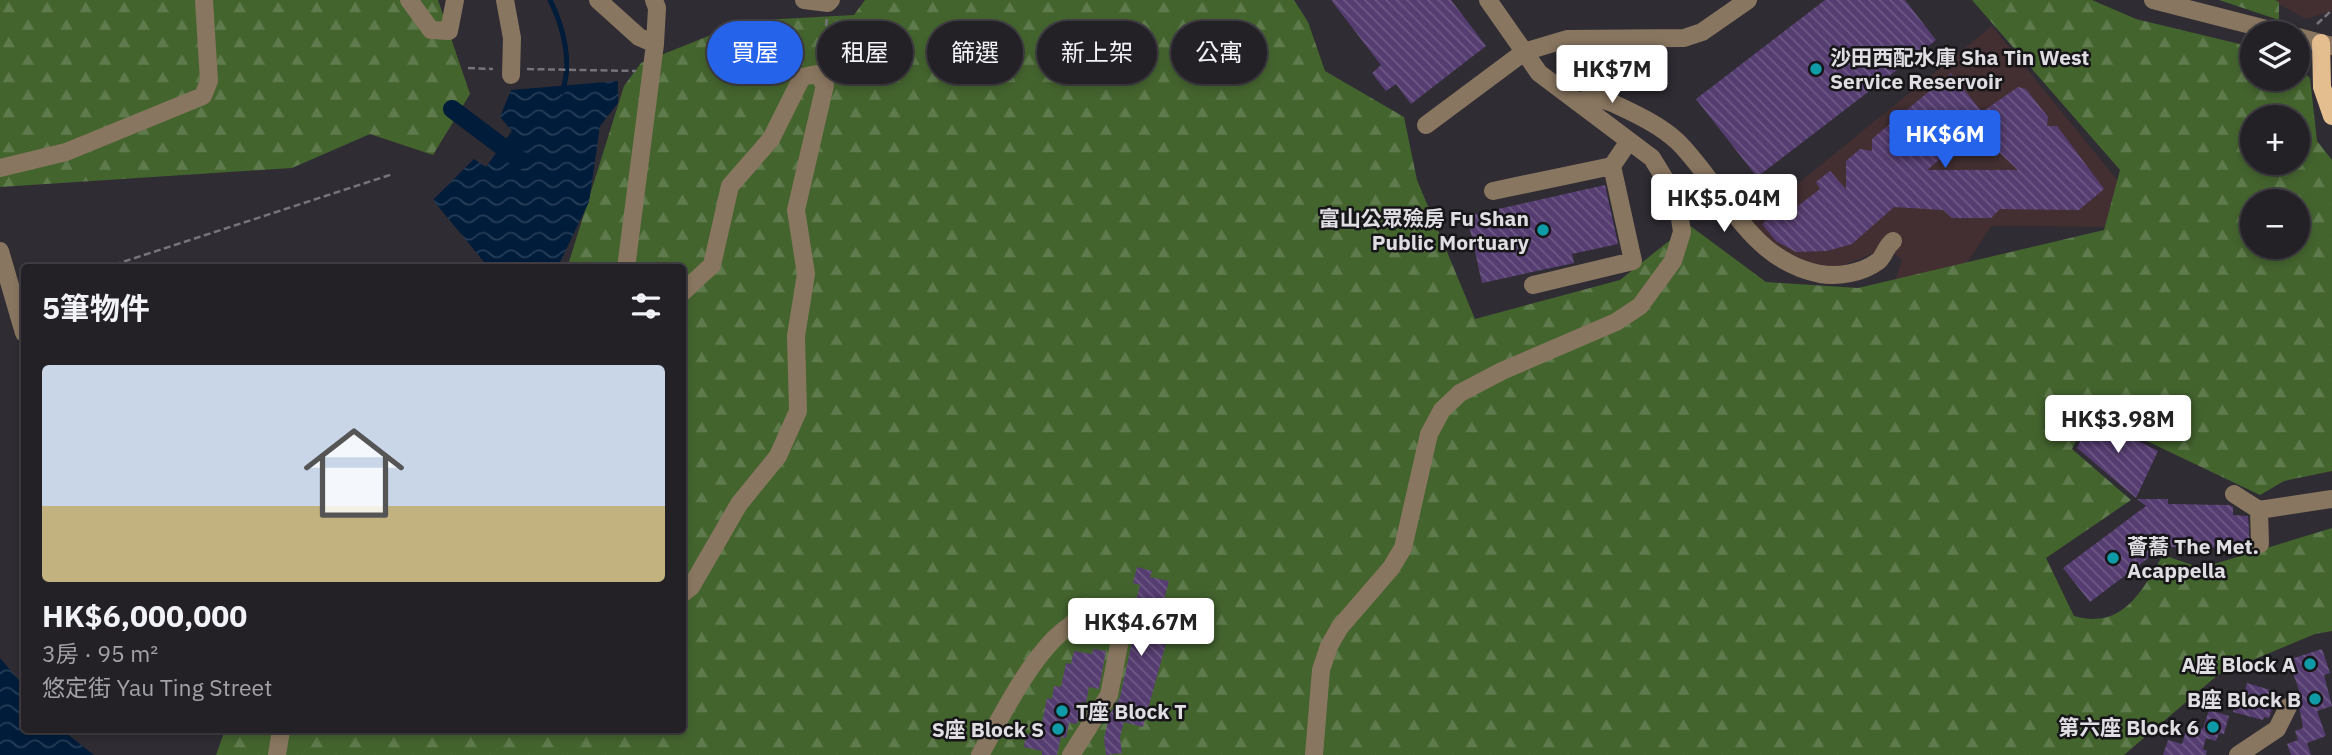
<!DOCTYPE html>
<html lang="zh-TW">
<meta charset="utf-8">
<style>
body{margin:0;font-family:"IBM Plex Sans","Noto Sans TC",sans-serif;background:#2f2e32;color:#f1f3f6;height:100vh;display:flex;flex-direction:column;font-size:26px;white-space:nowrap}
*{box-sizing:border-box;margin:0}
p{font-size:23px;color:#a3a3a7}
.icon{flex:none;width:38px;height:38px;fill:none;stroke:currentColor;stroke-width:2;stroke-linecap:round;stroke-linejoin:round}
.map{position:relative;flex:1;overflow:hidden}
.side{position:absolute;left:21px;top:264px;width:665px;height:469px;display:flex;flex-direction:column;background:#232126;border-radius:7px;box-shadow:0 4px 10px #0003,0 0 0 2px #403e43}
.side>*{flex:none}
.top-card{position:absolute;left:707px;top:21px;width:665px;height:63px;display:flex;gap:14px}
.buttons{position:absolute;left:2240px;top:21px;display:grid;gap:14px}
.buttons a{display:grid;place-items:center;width:70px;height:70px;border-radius:50%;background:#232126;box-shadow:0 4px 10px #0003,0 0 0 2px #403e43;font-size:35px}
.price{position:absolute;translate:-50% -60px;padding:0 16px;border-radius:7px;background:#fff;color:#222;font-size:23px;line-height:46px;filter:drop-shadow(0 2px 4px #0008)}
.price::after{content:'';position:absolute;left:50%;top:42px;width:21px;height:16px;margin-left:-10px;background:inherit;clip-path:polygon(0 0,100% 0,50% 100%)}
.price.current{background:#2563eb;color:#fff}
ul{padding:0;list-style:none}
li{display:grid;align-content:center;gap:14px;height:371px;padding:0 21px}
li+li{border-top:2px solid #403e43}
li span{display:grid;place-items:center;height:217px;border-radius:7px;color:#555}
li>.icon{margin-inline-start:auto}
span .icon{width:126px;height:126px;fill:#fffc;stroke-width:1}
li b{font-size:30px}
h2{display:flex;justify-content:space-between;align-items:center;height:84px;padding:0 21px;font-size:30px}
.tag{padding:0 24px;border-radius:32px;background:#232126;box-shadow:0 4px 10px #0003,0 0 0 2px #403e43;font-size:24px;line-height:63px}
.tag.current{background:#2563eb;color:#fff}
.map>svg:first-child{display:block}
.education{fill:#432f32}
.forest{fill:url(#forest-firs);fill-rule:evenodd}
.water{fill:url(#water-waves)}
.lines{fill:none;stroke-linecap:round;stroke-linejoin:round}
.stream{stroke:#001c3b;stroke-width:5}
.canal{stroke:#001c3b;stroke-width:18}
.building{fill:url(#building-back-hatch);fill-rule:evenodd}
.path{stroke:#767379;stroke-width:2.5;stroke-dasharray:7 3.5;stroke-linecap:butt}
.minor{stroke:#897660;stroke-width:18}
.major{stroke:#e5be90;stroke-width:18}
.culture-dot{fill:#0f9aa8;stroke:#161518;stroke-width:2.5}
.labels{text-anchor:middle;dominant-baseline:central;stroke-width:5;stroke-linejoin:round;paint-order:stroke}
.poi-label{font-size:21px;font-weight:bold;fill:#e0dee2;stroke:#161518;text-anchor:end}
</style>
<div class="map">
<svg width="2332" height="755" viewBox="0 0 2332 755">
<defs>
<pattern id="forest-firs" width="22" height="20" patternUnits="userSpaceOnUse" patternTransform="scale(1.75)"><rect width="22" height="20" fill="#44642e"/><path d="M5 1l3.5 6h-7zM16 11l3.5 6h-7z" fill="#5f7a4c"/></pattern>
<pattern id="water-waves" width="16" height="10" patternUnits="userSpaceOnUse" patternTransform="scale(1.75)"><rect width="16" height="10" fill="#001c3b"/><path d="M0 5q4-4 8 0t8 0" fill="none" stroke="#253d57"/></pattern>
<pattern id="building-back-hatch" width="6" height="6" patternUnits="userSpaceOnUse" patternTransform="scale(1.75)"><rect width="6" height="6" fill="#563d71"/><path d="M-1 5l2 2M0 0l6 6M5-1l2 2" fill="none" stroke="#6e5985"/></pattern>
</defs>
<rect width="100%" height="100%" fill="#2f2c33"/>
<!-- education -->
<path class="education" d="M 2272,0 L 2332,0 L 2332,11 L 2306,19 Z
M 1992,26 L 2122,186 L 2121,227 L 1991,226 L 1965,266 L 1893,287 L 1902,259 L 1889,251 L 1876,252 L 1832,270 L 1805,268 L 1748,224 Z"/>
<!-- forest -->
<path class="forest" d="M 0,0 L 438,0 L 470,94 L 433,155 L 370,134 L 292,168 L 0,187 Z
M 865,0 L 1294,0 L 1308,22 L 1325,71 L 1404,117 L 1417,180 L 1475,319 L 1620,280 L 1689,225 L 1766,282 L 1858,288 L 2104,230 L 2120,170 L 1972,0 L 2092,0 L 2136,19 L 2252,47 L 2252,79 L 2298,79 L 2298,68 L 2310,78 L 2317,141 L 2332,160 L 2332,471 L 2284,481 L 2260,495 L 2090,414 L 2072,449 L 2131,500 L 2046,558 L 2074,616 C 2123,630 2142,591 2163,555 L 2201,568 L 2332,528 L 2332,631 L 2315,634 L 2219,674 L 2124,755 L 216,755 L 225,730 L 682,730 L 682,268 L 564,268 L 568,265 L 624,86 L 641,63 L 746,21 L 854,15 ZM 2252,117 L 2298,117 L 2298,163 L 2252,163 ZM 2252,201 L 2298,201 L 2298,247 L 2252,247 Z
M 2219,0 L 2275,0 L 2279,2 L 2279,20 Z"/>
<!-- water -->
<path class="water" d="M 618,81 L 618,103 L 600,126 L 589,202 L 557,268 L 489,268 L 433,200 L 474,159 L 486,167 L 512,131 L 500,117 L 511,90 Z
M 0,658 L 24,686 L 24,730 L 62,730 L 94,755 L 0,755 Z"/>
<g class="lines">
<!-- stream -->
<path class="stream" d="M 550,0 C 563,26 573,63 562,92"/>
<!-- canal -->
<path class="canal" d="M 452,109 L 520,160"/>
</g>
<!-- building -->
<path class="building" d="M 1331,0 L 1451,0 L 1486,46 L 1411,104 L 1396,84 L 1386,91 L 1372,73 L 1381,65 Z
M 1825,0 L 1905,0 L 1936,40 L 1757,177 L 1696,99 Z
M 1951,73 L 1982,112 L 2018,87 L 2026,89 L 2048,117 L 2047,126 L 2057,126 L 2104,189 L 2079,210 L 2000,209 L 1991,218 L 1952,218 L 1943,210 L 1894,207 L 1852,244 L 1827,251 L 1796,252 L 1776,241 L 1762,224 L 1781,209 L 1786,215 L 1820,189 L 1816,182 L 1830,171 L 1846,189 L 1846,161 L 1860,149 L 1872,151 L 1872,139 ZM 1961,142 L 1988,142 L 2018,170 L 1927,170 Z
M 1605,185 L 1618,244 L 1572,254 L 1574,263 L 1482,283 L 1467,216 Z
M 2091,417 L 2158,451 L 2136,498 L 2077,448 Z
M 2137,499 L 2168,499 L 2168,504 L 2229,505 L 2233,507 L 2233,515 L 2248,516 L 2250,548 L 2163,547 L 2090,602 L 2063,568 L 2146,506 Z
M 1137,567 L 1152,571 L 1150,577 L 1169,581 L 1164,600 L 1171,602 L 1161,639 L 1167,640 L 1143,727 L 1124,722 L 1120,737 L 1122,753 L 1106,755 L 1104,738 L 1110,714 L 1120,697 L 1135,628 L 1130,624 L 1140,585 L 1133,583 Z
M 1093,649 L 1106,651 L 1099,689 L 1089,687 L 1086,703 L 1082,702 L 1077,724 L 1069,723 L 1066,738 L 1061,737 L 1057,755 L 1042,755 L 1042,751 L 1024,747 L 1026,734 L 1031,735 L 1034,721 L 1042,723 L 1047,698 L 1052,699 L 1054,686 L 1061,687 L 1066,663 L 1071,664 L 1074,651 L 1092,654 Z
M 2322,649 L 2330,673 L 2324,675 L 2332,706 L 2317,711 L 2326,736 L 2307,743 L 2311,755 L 2291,755 L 2287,744 L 2298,740 L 2295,731 L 2303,728 L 2299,706 L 2294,697 L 2302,699 L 2292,670 L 2295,669 L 2291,659 Z
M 2247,683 L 2277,692 L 2269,718 L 2264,717 L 2263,720 L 2233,712 L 2239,692 L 2244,694 Z
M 2209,710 L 2229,716 L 2224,734 L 2219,733 L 2216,741 L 2206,738 L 2203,749 L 2200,748 L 2207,751 L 2206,755 L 2163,755 L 2168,740 L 2182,744 L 2188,725 L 2203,729 Z"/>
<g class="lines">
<!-- path -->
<path class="path" d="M 2317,24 L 2332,10
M 821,57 L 827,19
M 468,68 L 493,69
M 527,69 L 636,71
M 104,268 L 393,174"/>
<!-- minor -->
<path class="minor" d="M 409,0 L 431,30 L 449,31 L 455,0
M 505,0 L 512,38 L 511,75
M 598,0 L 639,37 L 655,44
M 804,0 L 828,3 L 831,0
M 2153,0 L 2282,33
M 2298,37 L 2332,46
M 1577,102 C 1595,95 1607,100 1623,108 C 1642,117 1662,127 1678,142 C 1725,189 1748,260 1820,274 C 1838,277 1862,273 1877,262 C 1884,258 1885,247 1893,241
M 1426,125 L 1524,52 L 1567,39 L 1684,38 L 1702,32 L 1748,0
M 0,168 L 66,152 L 203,96 L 209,81 L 204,0
M 1493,191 L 1612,166 L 1629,141
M 0,251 L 24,333
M 626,268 L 655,44 L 657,8 L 654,0
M 1533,285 L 1633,261 L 1612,166
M 682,293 L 712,265 L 730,186 L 771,139 L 802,77 L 817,74 L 825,85 L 796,210 L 806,274 L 796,336 L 798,411 L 778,456 L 739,504 L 691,587 L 682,594
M 2234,494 L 2259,510 L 2332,499
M 2259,510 L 2260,544
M 277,755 L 281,730
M 980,755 C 1001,718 1052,606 1104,617 C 1115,620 1119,624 1121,635 L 1109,695 L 1071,755
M 1314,755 L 1321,670 L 1329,646 L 1340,627 L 1391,568 L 1403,548 L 1429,434 L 1442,410 L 1460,393 L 1502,371 L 1616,322 L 1640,306 L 1673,261 L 1682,232 L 1677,199 L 1652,158 L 1539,73 L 1488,0
M 2238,755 L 2277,729 L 2288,707"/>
<!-- major -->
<path class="major" d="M 2321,43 L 2322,87 L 2332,116"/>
</g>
<!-- markers -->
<g class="culture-dot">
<circle cx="1816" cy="69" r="7"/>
<circle cx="1543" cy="230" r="7"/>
<circle cx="2113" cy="558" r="7"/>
<circle cx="2310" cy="664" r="7"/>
<circle cx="2315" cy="699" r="7"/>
<circle cx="1062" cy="711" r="7"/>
<circle cx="2213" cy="727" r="7"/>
<circle cx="1058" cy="729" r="7"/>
</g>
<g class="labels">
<!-- poi labels -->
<g class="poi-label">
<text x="1830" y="57" text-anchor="start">沙田西配水庫 Sha Tin West<tspan x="1830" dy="24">Service Reservoir</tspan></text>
<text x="1529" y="218">富山公眾殮房 Fu Shan<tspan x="1529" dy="24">Public Mortuary</tspan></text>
<text x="2127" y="546" text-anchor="start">薈蕎 The Met.<tspan x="2127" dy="24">Acappella</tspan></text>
<text x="2296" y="664">A座 Block A</text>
<text x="2301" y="699">B座 Block B</text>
<text x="1076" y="711" text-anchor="start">T座 Block T</text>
<text x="2199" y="727">第六座 Block 6</text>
<text x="1044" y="729">S座 Block S</text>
</g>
</g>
</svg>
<div class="buttons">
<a><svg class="icon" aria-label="layers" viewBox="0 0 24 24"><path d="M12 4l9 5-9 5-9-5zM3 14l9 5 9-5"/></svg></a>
<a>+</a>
<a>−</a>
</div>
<b class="price" style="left:1612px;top:105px">HK$7M</b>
<b class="price current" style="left:1945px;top:170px">HK$6M</b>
<b class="price" style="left:1724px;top:234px">HK$5.04M</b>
<b class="price" style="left:2118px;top:455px">HK$3.98M</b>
<b class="price" style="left:1141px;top:658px">HK$4.67M</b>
<div class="top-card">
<a class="tag current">買屋</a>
<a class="tag">租屋</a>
<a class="tag">篩選</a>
<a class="tag">新上架</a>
<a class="tag">公寓</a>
</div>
<section class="side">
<h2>5筆物件<svg class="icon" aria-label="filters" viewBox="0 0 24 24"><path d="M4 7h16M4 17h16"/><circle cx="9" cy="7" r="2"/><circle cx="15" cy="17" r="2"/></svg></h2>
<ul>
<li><span style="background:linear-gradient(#c9d6e8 65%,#c2b280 0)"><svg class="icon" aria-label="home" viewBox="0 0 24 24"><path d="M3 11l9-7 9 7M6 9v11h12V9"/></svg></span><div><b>HK$6,000,000</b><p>3房 · 95 m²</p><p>悠定街 Yau Ting Street</p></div></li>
</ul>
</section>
</div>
